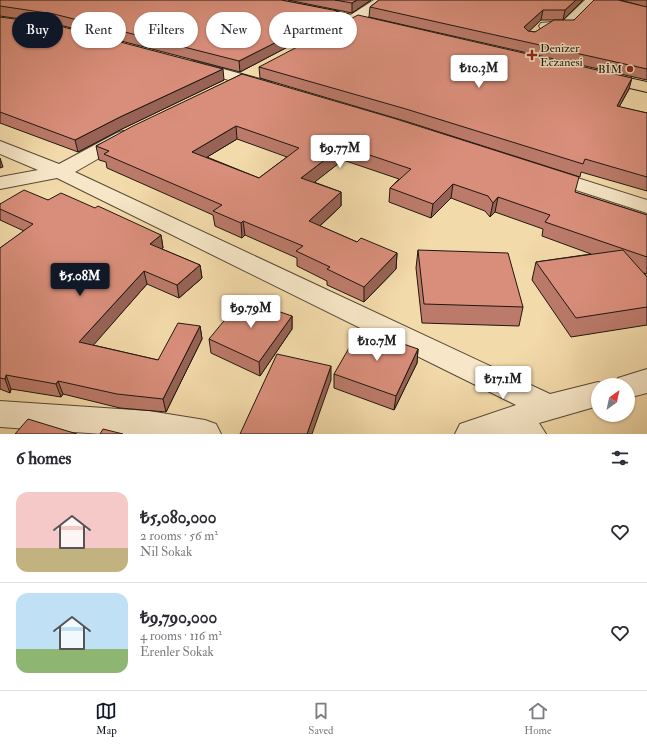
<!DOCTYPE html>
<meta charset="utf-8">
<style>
body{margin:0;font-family:"IM FELL Double Pica",serif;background:#f7f7f7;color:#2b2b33;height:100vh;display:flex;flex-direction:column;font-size:15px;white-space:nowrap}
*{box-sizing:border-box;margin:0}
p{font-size:13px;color:#7c7c81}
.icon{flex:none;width:22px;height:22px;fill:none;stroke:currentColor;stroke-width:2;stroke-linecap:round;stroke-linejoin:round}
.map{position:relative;height:434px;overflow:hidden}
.side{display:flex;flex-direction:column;background:#fff;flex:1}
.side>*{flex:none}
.top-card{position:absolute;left:12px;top:12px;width:400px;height:36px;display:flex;gap:8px}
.needle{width:26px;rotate:33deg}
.fabs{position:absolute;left:591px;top:378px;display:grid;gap:8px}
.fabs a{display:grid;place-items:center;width:44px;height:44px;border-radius:50%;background:#fff;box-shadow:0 1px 3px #0004;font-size:20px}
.price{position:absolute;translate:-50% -34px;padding:0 9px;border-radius:4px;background:#fff;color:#222;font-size:13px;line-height:26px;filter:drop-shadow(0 1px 2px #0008)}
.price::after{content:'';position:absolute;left:50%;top:24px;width:12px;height:9px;margin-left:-6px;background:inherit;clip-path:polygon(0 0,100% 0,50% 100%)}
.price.active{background:#111827;color:#fff}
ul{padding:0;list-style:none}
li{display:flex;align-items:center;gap:12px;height:100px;padding:0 16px}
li+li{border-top:1px solid #e1e1e2}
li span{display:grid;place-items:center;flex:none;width:112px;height:80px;border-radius:12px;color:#555}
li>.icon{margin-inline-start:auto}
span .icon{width:48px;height:48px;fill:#fffc;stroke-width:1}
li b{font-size:17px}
h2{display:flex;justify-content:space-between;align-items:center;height:48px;padding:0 16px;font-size:17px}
.chip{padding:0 14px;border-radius:18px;background:#fff;box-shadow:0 1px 3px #0004;font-size:14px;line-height:36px}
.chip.active{background:#111827;color:#fff}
.menu{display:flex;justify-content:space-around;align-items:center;height:56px;border-top:1px solid #e1e1e2;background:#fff;font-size:11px;color:#7c7c81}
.menu a{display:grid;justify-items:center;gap:2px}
.menu .active{color:#111827}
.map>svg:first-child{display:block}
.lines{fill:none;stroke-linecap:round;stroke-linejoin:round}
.minor-casing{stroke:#554836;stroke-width:2}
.major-casing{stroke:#20170f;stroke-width:2}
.minor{fill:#f7e7c8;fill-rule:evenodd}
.major{fill:#f3daaa;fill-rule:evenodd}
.wall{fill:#bb7a6a;stroke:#20170f;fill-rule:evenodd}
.shaded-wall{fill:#986356;stroke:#20170f}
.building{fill:#d98e7b;stroke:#20170f;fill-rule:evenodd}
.poi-dot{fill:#8f2418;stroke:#f7e7c8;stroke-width:1.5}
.labels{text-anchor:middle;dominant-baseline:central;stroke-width:3;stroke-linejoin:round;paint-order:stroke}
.far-poi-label{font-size:12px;fill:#20170f;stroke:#f7e7c8;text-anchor:start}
</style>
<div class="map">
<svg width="647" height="434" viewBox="0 0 647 434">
<rect width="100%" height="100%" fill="#f3daaa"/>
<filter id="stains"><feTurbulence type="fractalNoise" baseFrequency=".005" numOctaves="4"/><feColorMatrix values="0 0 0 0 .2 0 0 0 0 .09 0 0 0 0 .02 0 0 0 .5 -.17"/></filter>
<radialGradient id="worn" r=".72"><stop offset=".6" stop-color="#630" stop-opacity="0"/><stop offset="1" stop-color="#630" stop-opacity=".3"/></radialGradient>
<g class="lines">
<defs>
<path id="minor" d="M 374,0 L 388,0 C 381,11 341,36 329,33 L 327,30 Z
M 585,0 L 598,0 L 572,28 L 541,29 L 539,26 L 541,23 L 563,21 Z
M 194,61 L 271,82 L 273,85 L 271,88 L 265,90 L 189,69 L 186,66 L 189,63 Z
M 123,131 L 129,133 L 132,137 L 129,141 L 75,172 L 550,394 L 598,382 L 607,385 L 598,385 L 598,406 L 539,423 L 546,434 L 455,434 L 460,424 L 516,405 L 57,178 L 0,189 L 0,177 L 38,170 L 0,154 L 0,141 L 59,164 L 117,133 Z
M 549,169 L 647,200 L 647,213 L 542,179 L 539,175 L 542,171 Z
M 647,369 L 647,393 L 628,398 L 628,385 L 614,385 L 618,378 Z
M 0,401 L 149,411 L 205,420 L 216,424 L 221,434 L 103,434 L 0,427 Z"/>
<path id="major" d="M 256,0 L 280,0 L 381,21 L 386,22 L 388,25 L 386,28 L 381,29 L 262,4 Z
M 601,72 L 647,82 L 647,92 L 595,80 L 593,77 L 595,74 Z"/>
</defs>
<!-- minor casing -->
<use href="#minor" class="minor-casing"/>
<!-- major casing -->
<use href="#major" class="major-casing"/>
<!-- minor -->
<use href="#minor" class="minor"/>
<!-- major -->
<use href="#major" class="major"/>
</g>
<!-- wall -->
<path class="wall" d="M 0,0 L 337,21 L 240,72 L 56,24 L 0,16 Z
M 288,0 L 371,0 L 352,13 Z
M 379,0 L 583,0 L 563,20 L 541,20 L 529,31 L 535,32 L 574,20 L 639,5 L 620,0 L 647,0 L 647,80 L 369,17 L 370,7 Z
M 0,17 L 224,80 L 122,129 L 78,152 L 0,123 Z
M 259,67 L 629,89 L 619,107 L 647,113 L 647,191 L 581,172 L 580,177 L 405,121 L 260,78 Z
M 242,74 L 575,192 L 647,215 L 647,274 L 644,273 L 647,277 L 647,325 L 571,337 L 532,280 L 536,262 L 591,254 L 542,236 L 543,229 L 495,212 L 490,217 L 485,211 L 451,198 L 431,218 L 389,202 L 390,188 L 399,179 L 343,160 L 314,182 L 341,192 L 341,206 L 320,226 L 357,242 L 397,253 L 396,269 L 364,302 L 327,285 L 327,281 L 297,266 L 297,258 L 245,235 L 242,238 L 215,226 L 213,215 L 107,168 L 106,162 L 99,160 L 96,146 ZM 237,139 L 287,157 L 259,178 L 207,157 Z
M 48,200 L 161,235 L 163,248 L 162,249 L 200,265 L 202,278 L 179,298 L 147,284 L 93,345 L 158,360 L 200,326 L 202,339 L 166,412 L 120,408 L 63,394 L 61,397 L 11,389 L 10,393 L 0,389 L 0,248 L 24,231 L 0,220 L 0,204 Z
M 418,250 L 523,307 L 519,326 L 422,323 L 416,268 Z
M 292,316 L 292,329 L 260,376 L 211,353 L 209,339 Z
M 418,349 L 417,363 L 394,410 L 334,388 L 334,374 Z"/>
<!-- shaded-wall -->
<path class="shaded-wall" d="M 357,0 L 371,0 L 352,13 L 352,3 Z
M 576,0 L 583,0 L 563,20 L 565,10 Z
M 543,10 L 541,20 L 523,37 L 524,27 Z
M 338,11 L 337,21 L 240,72 L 239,61 Z
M 223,69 L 224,80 L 122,129 L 78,152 L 75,140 L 120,117 Z
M 632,78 L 629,89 L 613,118 L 617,106 Z
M 236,126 L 237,139 L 194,165 L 192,152 Z
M 343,146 L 343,160 L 302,192 L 301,178 Z
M 0,158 L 3,167 L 0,168 Z
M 453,184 L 451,198 L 431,218 L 433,204 Z
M 341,192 L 341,206 L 309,236 L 309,221 Z
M 498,197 L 495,212 L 490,217 L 493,203 Z
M 243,221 L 245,235 L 242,238 L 241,223 Z
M 161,235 L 163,248 L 152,257 L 150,244 Z
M 397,253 L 396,269 L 364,302 L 364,287 Z
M 200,265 L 202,278 L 179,298 L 177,285 Z
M 144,271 L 147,284 L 84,356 L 79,342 Z
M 292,316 L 292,329 L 260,376 L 259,362 Z
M 200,326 L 202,339 L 166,412 L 163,399 Z
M 418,349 L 417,363 L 394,410 L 396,396 Z
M 331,366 L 331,380 L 312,434 L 307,434 Z
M 6,375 L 11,389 L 10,393 L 5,379 Z
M 58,381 L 63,394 L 61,397 L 56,384 Z"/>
<!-- building -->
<path class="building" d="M 0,0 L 281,0 L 338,11 L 239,61 L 54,14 L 0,6 Z
M 335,0 L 357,0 L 352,3 Z
M 379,0 L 576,0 L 565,10 L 543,10 L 524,27 L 528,31 L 535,32 L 554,20 L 574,20 L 594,0 L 618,0 L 647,7 L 647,69 L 370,7 Z
M 358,15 L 632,78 L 617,106 L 647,113 L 647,177 L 585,159 L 583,164 L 406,109 L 259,67 Z
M 0,17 L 52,24 L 223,69 L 120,117 L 75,140 L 0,112 Z
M 242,74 L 393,118 L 579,177 L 575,192 L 647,215 L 647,257 L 545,222 L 550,215 L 498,197 L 493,203 L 488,196 L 453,184 L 433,204 L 390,188 L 411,169 L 343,146 L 301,178 L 341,192 L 309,221 L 357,242 L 361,238 L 397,253 L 364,287 L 327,269 L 330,267 L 296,251 L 303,246 L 243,221 L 241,223 L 213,211 L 222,205 L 104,154 L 109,151 L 96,146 L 133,126 ZM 236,126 L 299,148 L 259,178 L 192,152 Z
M 24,190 L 48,200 L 61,193 L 95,208 L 98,206 L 161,235 L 150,244 L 200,265 L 177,285 L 144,271 L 79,342 L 158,360 L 178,323 L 200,326 L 163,399 L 117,394 L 58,381 L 56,384 L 6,375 L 5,379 L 0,378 L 0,248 L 33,224 L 0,209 L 0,204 Z
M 418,250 L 508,253 L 523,307 L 424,304 Z
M 623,250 L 647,277 L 647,307 L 576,318 L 536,262 Z
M 242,299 L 292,316 L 259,362 L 209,339 Z
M 360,329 L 418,349 L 396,396 L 334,374 Z
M 277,354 L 331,366 L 307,434 L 240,434 Z
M 28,419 L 77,434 L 15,434 Z
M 103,429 L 123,434 L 100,434 Z"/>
<!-- markers -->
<g class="poi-dot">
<path d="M530 49h4v4h4v4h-4v4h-4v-4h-4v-4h4z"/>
<circle cx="630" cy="69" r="4"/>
</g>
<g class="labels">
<!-- far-poi labels -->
<g class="far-poi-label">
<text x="540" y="48">Denizer<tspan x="540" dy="14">Eczanesi</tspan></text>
<text x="622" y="69" text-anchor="end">BİM</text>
</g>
</g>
<rect width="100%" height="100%" filter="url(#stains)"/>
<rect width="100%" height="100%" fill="url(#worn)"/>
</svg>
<div class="fabs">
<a><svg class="needle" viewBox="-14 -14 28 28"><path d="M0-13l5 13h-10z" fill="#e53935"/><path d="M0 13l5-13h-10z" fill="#7c7c81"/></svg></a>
</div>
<b class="price" style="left:479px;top:89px">₺10.3M</b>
<b class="price" style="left:340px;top:169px">₺9.77M</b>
<b class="price active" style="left:80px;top:297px">₺5.08M</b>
<b class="price" style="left:251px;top:329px">₺9.79M</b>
<b class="price" style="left:377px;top:362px">₺10.7M</b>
<b class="price" style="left:503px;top:400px">₺17.1M</b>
<div class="top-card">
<a class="chip active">Buy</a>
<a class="chip">Rent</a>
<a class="chip">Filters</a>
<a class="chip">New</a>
<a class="chip">Apartment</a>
</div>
</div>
<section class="side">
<h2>6 homes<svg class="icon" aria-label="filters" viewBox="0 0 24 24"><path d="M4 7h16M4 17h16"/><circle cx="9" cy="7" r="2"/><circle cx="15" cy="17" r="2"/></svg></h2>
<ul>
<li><span style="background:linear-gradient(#f6c9c9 70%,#c2b280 0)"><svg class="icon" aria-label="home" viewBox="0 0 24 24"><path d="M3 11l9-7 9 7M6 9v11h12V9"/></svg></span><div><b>₺5,080,000</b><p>2 rooms · 56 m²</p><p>Nil Sokak</p></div><svg class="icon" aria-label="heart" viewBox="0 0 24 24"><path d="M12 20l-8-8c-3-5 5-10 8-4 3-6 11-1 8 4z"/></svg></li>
<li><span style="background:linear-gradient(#bfe0f5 70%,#8fb573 0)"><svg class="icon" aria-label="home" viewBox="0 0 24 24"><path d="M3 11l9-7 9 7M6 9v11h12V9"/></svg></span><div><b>₺9,790,000</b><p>4 rooms · 116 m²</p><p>Erenler Sokak</p></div><svg class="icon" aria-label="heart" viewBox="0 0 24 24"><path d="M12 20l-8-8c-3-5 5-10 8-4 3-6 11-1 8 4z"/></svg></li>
</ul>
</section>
<nav class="menu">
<a class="active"><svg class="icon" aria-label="map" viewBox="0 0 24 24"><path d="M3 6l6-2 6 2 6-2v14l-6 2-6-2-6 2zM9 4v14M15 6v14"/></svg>Map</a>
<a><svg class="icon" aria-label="saved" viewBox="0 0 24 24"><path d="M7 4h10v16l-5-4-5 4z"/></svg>Saved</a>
<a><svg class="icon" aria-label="home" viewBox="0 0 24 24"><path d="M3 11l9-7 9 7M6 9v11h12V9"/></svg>Home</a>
</nav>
